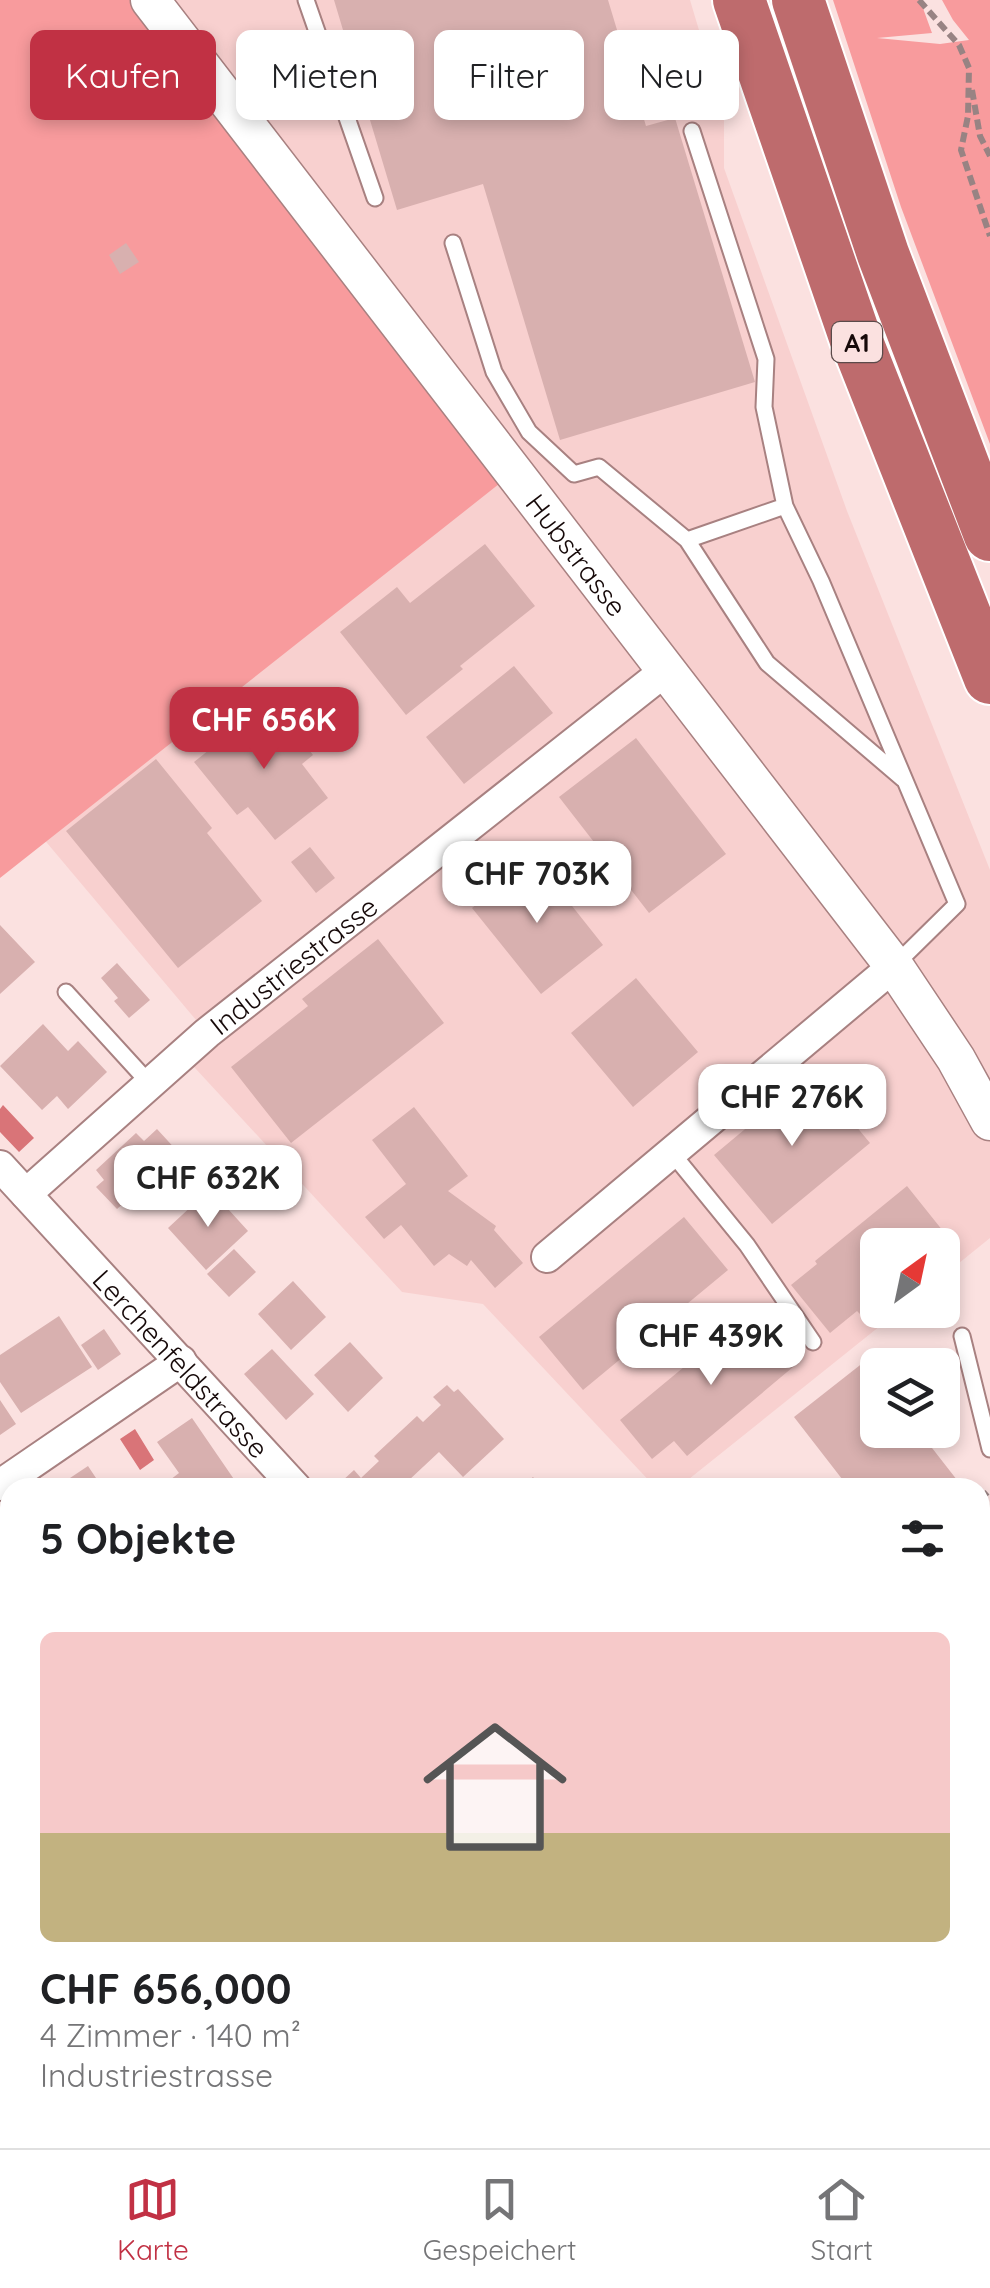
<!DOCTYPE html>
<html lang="de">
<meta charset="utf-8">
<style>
body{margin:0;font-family:Quicksand,sans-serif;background:#f6f6f6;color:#202124;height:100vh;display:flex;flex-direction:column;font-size:38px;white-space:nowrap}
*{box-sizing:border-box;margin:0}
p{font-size:32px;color:#757577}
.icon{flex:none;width:55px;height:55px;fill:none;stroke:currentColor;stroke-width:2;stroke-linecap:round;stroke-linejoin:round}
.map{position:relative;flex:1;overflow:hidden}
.details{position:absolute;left:0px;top:1478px;width:990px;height:672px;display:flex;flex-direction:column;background:#fff;border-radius:30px 30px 0 0;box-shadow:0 5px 15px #0003}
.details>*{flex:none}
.hud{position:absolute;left:30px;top:30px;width:930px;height:90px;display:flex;gap:20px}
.needle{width:65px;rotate:33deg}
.tools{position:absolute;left:860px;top:1228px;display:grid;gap:20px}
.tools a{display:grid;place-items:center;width:100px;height:100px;border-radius:15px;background:#fff;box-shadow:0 5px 15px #0003;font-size:50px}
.price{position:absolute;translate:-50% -85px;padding:0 22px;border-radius:20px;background:#fff;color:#222;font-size:32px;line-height:65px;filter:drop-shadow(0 2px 5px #0008)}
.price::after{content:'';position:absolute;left:50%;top:60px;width:30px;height:22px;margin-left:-15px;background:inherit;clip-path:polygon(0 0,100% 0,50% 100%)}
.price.selected{background:#c13144;color:#fff}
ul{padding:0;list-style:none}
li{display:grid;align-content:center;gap:20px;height:530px;padding:0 40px}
li span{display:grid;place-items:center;height:310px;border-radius:15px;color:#555}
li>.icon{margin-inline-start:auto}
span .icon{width:180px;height:180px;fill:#fffc;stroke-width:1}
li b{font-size:42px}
h2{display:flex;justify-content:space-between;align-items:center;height:120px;padding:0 40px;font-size:42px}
.tag{padding:0 35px;border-radius:15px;background:#fff;box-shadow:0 5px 15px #0003;font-size:35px;line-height:90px}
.tag.selected{background:#c13144;color:#fff}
.tab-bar{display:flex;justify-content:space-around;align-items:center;height:140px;border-top:2px solid #e0e0e0;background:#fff;font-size:28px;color:#757577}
.tab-bar a{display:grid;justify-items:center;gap:5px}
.tab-bar .selected{color:#c13144}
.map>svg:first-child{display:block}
.built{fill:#f8d0cf}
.green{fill:#f89b9d}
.water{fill:#d97478}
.building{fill:#d8b0af}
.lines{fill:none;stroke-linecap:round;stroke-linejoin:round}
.service-casing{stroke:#a88181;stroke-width:19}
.minor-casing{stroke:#a88181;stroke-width:34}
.tertiary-casing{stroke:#a88181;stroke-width:41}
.motorway-casing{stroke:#fff;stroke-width:56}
.path{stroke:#988383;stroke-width:6;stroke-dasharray:10 5;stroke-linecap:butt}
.service{stroke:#fff;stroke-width:15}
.minor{stroke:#fff;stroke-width:30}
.tertiary{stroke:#fff;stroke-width:38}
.motorway{stroke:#be6b6d;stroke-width:52}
.labels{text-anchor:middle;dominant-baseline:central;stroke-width:9;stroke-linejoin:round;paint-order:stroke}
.shield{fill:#fbe1e0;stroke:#5b4a4a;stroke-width:2.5}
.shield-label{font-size:25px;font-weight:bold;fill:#160909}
.street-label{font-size:28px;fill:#160909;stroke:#fbe1e0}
</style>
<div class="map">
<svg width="990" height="2148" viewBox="0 0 990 2148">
<rect width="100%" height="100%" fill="#fbe1e0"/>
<!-- built -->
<path class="built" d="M 150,0 L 690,0 L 724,114 L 724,168 L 847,511 L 990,870 L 990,1238 L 943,1276 L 942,1245 L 878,1245 L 878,1310 L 900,1310 L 679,1487 L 655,1487 L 483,1304 L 402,1292 L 183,1055 L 207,1033 L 42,837 Z"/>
<!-- green -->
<path class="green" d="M 0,0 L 150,0 L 513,473 L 0,878 Z
M 833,0 L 920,0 L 932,33 L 877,38 L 940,44 L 969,40 L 953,20 L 942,0 L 990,0 L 990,444 L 901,207 Z"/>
<!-- water -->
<path class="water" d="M 3,1105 L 34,1138 L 19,1152 L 0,1132 L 0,1109 Z
M 135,1429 L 154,1460 L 140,1470 L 120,1439 Z"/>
<!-- building -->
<path class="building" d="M 334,0 L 608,0 L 646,126 L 675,118 L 755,382 L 560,440 L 483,184 L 397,210 Z
M 126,243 L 139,262 L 120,274 L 109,255 Z
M 485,544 L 535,606 L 460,666 L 463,669 L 406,715 L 340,632 L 397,587 L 410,603 Z
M 514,666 L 553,713 L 464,784 L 426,737 Z
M 270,701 L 313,755 L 302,764 L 328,798 L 275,840 L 248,807 L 237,815 L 194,762 Z
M 636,738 L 726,854 L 649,913 L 559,797 Z
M 156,759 L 212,828 L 207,833 L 262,901 L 178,968 L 66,831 Z
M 310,847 L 335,878 L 316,893 L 291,862 Z
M 534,858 L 603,945 L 541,994 L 472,908 Z
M 0,925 L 35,962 L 0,994 Z
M 378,939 L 444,1023 L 291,1143 L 231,1067 L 308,1006 L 302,999 Z
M 117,963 L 150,1000 L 129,1018 L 114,1001 L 118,998 L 101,978 Z
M 636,978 L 698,1052 L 633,1107 L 571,1033 Z
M 43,1024 L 68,1051 L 78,1041 L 107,1072 L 68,1109 L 57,1096 L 42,1110 L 0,1066 Z
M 812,1073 L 870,1143 L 772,1224 L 714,1155 Z
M 414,1107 L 468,1176 L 448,1191 L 496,1226 L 494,1230 L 523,1263 L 495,1288 L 471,1260 L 467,1266 L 449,1254 L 434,1266 L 401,1225 L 384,1239 L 365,1217 L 406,1184 L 372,1140 Z
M 157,1129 L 190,1165 L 170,1182 L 167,1178 L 132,1210 L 125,1202 L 117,1209 L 96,1187 L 104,1180 L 96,1170 L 136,1133 L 144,1141 Z
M 907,1186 L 951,1241 L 942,1248 L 942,1245 L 878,1245 L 878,1300 L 860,1314 L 857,1311 L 830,1333 L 791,1285 L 817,1264 L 815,1261 Z
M 210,1189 L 248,1231 L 206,1270 L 168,1228 Z
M 684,1217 L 728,1270 L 583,1390 L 539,1337 Z
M 234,1249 L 256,1272 L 229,1297 L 207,1274 Z
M 293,1281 L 326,1317 L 291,1350 L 258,1314 Z
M 754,1309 L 799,1362 L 687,1456 L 674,1441 L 652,1459 L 620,1420 Z
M 59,1316 L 92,1367 L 21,1413 L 0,1382 L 0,1355 Z
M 104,1329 L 121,1354 L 98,1370 L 81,1345 Z
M 350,1342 L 383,1378 L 348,1412 L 314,1375 Z
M 272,1349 L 314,1394 L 286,1420 L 244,1374 Z
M 864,1362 L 878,1379 L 878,1430 L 918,1430 L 957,1480 L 947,1488 L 849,1488 L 794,1417 Z
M 447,1385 L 454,1392 L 458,1389 L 504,1439 L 463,1477 L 439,1452 L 408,1481 L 414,1488 L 347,1488 L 341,1482 L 354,1470 L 361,1478 L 379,1461 L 374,1456 L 417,1416 L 423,1422 L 441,1405 L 433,1397 Z
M 0,1400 L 16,1424 L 0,1435 Z
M 192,1418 L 240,1488 L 169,1488 L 166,1483 L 179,1473 L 157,1442 Z
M 88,1466 L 102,1487 L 113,1480 L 118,1488 L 55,1488 Z
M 533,1477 L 542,1488 L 521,1488 Z
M 0,1593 L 10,1608 L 10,1644 L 0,1651 Z
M 990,1809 L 990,1912 L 989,1912 L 980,1882 L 980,1812 Z
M 7,1839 L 10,1843 L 10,1919 L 0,1926 L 0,1845 Z
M 129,2140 L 211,2140 L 201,2148 L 129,2148 L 125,2143 Z
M 425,2140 L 475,2140 L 481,2148 L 422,2148 L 419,2144 Z
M 595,2140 L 627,2140 L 632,2148 L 582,2148 Z
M 715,2140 L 788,2140 L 794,2148 L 721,2148 Z"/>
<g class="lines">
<defs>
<path id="service" d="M 306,0 L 375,198
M 692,131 L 766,359 L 764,407 L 785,506
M 453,243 L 494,372 L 529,432 L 574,474 L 599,467 L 687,540
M 894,966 L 957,904 L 821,581 L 785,506 L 687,540 L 767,663 L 903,779
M 66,992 L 150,1084
M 672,1153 L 747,1245 L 813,1342
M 962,1336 L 990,1449"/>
<g id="minor">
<path id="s1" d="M 0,1166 L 296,1488"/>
<path id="s2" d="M 26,1194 L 207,1033 L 665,671"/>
<path d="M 547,1257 L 894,966"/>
<path d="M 0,1485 L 181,1361"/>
<path d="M 0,1788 L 10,1801"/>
<path d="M 306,2140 L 312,2148"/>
<path d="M 511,2140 L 517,2148"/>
<path d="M 835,2140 L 841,2148"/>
</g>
<g id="tertiary">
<path id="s3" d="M 150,0 L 894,966 L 956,1059 L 990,1121"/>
</g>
<path id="motorway" d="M 739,0 L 855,337 L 990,678
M 798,0 L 883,254 L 990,535"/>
</defs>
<!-- service casing -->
<use href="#service" class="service-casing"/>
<!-- minor casing -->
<use href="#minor" class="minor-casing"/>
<!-- tertiary casing -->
<use href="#tertiary" class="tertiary-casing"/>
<!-- motorway casing -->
<use href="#motorway" class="motorway-casing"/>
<!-- path -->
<path class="path" d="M 919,0 L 959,45 L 969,68 L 968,116 L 961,150 L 990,236
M 972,90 L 980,136 L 990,156
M 980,1499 L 990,1490
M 980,1609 L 990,1621
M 980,1648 L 990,1640
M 980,2069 L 990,2083
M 0,2099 L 10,2103
M 69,2140 L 73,2148"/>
<!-- service -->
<use href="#service" class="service"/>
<!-- minor -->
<use href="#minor" class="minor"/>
<!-- tertiary -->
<use href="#tertiary" class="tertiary"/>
<!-- motorway -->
<use href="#motorway" class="motorway"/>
</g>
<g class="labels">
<!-- shield labels -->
<rect class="shield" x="832" y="322" width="50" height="40" rx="8"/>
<g class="shield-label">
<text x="857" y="342">A1</text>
</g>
<!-- street labels -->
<g class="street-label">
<text stroke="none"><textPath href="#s3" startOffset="700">Hubstrasse</textPath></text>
<text stroke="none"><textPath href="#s2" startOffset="352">Industriestrasse</textPath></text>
<text stroke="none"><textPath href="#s1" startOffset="268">Lerchenfeldstrasse</textPath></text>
</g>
</g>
</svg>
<div class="tools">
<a><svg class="needle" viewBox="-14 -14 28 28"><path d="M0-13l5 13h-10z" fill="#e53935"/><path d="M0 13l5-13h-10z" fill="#757577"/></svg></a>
<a><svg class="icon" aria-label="layers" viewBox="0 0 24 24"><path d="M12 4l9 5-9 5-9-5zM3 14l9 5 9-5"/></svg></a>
</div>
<b class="price selected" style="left:264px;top:772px">CHF 656K</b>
<b class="price" style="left:537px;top:926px">CHF 703K</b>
<b class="price" style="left:792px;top:1149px">CHF 276K</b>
<b class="price" style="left:208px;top:1230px">CHF 632K</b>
<b class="price" style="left:711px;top:1388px">CHF 439K</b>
<div class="hud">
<a class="tag selected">Kaufen</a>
<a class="tag">Mieten</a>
<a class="tag">Filter</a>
<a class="tag">Neu</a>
</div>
<section class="details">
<h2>5 Objekte<svg class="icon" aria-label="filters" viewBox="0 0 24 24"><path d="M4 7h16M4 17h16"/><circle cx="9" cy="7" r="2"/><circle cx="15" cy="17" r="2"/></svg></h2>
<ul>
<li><span style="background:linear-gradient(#f6c9c9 65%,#c2b280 0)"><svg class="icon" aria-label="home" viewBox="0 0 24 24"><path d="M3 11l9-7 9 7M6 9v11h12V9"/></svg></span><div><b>CHF 656,000</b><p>4 Zimmer · 140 m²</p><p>Industriestrasse</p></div></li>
</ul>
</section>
</div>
<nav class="tab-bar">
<a class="selected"><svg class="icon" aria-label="map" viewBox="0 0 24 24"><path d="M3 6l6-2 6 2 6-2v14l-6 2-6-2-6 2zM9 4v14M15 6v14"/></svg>Karte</a>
<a><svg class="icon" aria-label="saved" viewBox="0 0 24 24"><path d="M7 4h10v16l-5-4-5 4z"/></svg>Gespeichert</a>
<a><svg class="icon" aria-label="home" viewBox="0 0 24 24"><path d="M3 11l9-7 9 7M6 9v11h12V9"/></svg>Start</a>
</nav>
